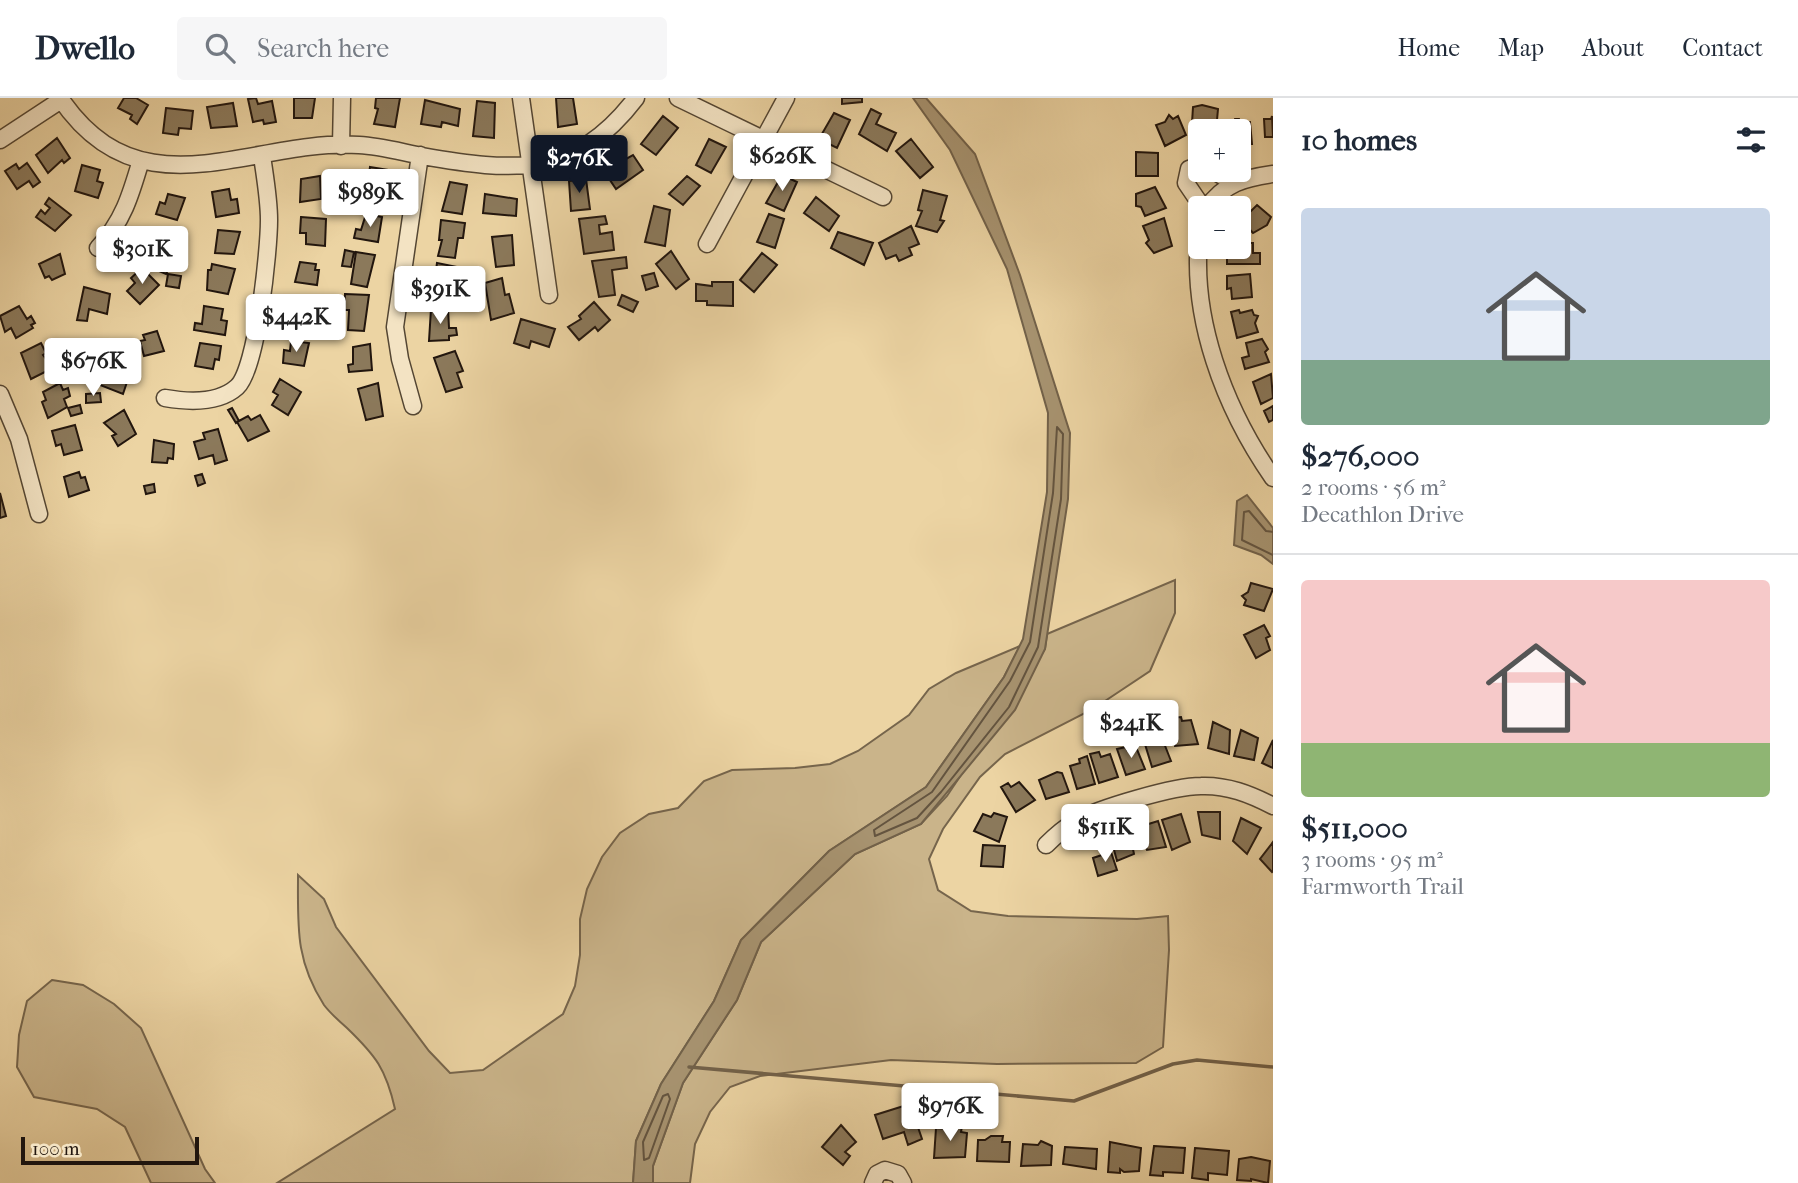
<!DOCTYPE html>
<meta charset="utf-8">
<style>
body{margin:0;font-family:"IM FELL French Canon",serif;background:#f6f6f7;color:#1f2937;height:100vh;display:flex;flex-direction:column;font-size:26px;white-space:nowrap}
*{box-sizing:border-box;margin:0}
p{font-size:23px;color:#747a83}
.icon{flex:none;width:38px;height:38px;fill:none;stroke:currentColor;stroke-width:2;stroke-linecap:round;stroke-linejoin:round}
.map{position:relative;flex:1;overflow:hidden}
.details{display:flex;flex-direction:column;background:#fff;width:525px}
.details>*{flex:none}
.controls{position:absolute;left:1188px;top:21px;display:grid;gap:14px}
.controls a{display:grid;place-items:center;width:63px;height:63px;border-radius:7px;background:#fff;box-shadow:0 4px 10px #0003;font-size:35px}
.scale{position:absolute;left:21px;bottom:18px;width:178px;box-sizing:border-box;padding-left:7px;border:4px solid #22160e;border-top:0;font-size:19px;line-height:24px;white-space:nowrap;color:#22160e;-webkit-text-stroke:5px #f3e3c3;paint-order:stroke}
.price{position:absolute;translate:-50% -60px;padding:0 16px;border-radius:7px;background:#fff;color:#222;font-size:23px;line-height:46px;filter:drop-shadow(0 2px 4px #0008)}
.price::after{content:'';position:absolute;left:50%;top:42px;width:21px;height:16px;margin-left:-10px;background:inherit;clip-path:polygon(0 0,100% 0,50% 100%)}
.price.selected{background:#111827;color:#fff}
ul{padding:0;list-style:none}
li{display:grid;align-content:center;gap:14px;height:371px;padding:0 28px}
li+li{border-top:2px solid #e0e1e3}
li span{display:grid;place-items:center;height:217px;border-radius:7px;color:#555}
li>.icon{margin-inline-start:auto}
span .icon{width:126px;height:126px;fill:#fffc;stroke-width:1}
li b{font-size:30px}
h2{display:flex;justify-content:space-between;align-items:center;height:84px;padding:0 28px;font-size:30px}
header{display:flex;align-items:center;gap:42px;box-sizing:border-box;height:98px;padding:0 35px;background:#fff;border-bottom:2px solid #e0e1e3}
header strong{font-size:33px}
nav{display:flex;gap:38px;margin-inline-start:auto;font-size:24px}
.search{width:490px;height:63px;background:#f6f6f7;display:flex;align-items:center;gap:18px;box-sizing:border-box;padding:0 24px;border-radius:7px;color:#747a83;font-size:26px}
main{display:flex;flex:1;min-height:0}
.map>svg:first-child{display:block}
.green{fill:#cab48a;stroke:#76654c;stroke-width:2}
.water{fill:#a79370;stroke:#726149;stroke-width:2}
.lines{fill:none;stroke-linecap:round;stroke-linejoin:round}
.shore{stroke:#64543f;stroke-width:2}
.stream{stroke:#726149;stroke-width:3.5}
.building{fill:#8b795b;stroke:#22160e;stroke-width:2}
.minor-casing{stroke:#544633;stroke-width:19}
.minor{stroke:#f3e3c3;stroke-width:16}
</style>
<header>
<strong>Dwello</strong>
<div class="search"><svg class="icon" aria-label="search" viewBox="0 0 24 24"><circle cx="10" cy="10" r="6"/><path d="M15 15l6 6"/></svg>Search here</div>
<nav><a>Home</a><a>Map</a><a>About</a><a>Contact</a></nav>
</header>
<main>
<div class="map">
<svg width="1273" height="1085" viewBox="0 0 1273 1085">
<rect width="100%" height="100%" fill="#ecd4a3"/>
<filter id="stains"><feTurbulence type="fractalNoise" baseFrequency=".00286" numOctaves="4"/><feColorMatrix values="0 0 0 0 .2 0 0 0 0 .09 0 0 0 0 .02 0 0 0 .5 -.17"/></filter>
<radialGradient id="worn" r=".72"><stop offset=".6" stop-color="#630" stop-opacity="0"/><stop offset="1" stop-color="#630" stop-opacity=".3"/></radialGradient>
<!-- green -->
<path class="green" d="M 1175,482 L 1175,515 L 1150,573 L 1093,611 L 1005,656 L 980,679 L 943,731 L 929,761 L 938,792 L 971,813 L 1008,818 L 1137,821 L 1168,818 L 1169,852 L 1163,949 L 1136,965 L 997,966 L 891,962 L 760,978 L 730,989 L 710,1014 L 695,1046 L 690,1085 L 653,1085 L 653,1068 L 683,985 L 737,902 L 761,844 L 855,756 L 921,726 L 947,698 L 1045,551 L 1047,536 Z
M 1020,548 L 1004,579 L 926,689 L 829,753 L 741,842 L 714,903 L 661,986 L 636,1043 L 633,1085 L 277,1085 L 395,1011 C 386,971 376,958 347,930 C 339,923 330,915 324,907 C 295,862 298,828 298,777 L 324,801 L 336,829 L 429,953 L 450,975 L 483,972 L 563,916 L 575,888 L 580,857 L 580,821 L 587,791 L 602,759 L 620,735 L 649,716 L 678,710 L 704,683 L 732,672 L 795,670 L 830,666 L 858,653 L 909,617 L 929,591 L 956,575 Z
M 52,882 L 83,887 L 114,906 L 141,930 L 205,1071 L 215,1085 L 151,1085 L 125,1029 L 97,1011 L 34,999 L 17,969 L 19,937 L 27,903 Z"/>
<!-- water -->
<path class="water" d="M 913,0 L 926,0 L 975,56 L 1020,177 L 1070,335 L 1068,401 L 1045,551 L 1015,612 L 921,726 L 855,756 L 761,844 L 737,902 L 683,985 L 653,1068 L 653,1085 L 633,1085 L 636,1043 L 661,986 L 714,903 L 741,842 L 829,753 L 926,689 L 1004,579 L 1023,541 L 1047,394 L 1048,315 L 1007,171 L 950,52 Z
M 1247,397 L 1273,430 L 1273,466 L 1261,457 L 1234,447 L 1237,403 Z"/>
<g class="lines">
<!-- shore -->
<path class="shore" d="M 1057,329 L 1063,336 L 1061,401 L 1038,549 L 1009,609 L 941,694 L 917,720 L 875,738 L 874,732 L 932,694 L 1010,583 L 1030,544 L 1053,395 Z
M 1273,434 L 1266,433 L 1249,413 L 1244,414 L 1242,442 L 1273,457
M 668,996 L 670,1001 L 649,1060 L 644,1062 L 643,1044 L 663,998 Z"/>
<!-- stream -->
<path class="stream" d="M 689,969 L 1074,1003 L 1173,966 L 1197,962 L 1273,969"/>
</g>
<!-- building -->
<path class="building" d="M 124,0 L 136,0 L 148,7 L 137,26 L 130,21 L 132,17 L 118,10 Z
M 256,0 L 258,6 L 272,3 L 276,24 L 264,26 L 263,22 L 253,24 L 248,1 Z
M 294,0 L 315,0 L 312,20 L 294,20 Z
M 376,0 L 400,0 L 395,29 L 374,26 L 378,11 L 375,10 Z
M 556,0 L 573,0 L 577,26 L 558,29 Z
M 842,0 L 862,0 L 862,4 L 842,6 Z
M 425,2 L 460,11 L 458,28 L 442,24 L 441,29 L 421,26 Z
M 477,3 L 495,5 L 494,40 L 473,38 Z
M 233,5 L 237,28 L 211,30 L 207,9 Z
M 1202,7 L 1218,11 L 1216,33 L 1204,33 L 1205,28 L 1192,25 L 1193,9 Z
M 166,10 L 193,13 L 191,31 L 179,30 L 178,37 L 163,35 Z
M 871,11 L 881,16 L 876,26 L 896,35 L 887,53 L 859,36 Z
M 834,15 L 850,22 L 837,50 L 819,41 Z
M 1169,17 L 1173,21 L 1178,18 L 1186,37 L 1165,48 L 1156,27 L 1165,24 Z
M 663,18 L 678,30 L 656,57 L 641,46 Z
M 1272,18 L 1273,39 L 1265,39 L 1264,21 L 1271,21 Z
M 1235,21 L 1239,21 L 1241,25 L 1250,24 L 1252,46 L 1239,46 L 1239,33 L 1228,33 L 1228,26 L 1233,26 Z
M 57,40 L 70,60 L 64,65 L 62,62 L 48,75 L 36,57 Z
M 709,41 L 726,49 L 711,75 L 696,67 Z
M 911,41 L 933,69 L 920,80 L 896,53 Z
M 1136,54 L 1158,55 L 1158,78 L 1136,78 Z
M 633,57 L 643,72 L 616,91 L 604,73 Z
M 27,65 L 40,84 L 33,89 L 29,83 L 17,91 L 5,73 L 16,66 L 19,71 Z
M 82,67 L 100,72 L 97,83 L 103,85 L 98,100 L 75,93 Z
M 370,69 L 389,72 L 383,107 L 365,104 Z
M 782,77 L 797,84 L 784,113 L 766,105 Z
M 320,78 L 321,101 L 300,104 L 301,81 Z
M 687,78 L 700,88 L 683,107 L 669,96 Z
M 586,81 L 590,111 L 571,113 L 569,83 Z
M 450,84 L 467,87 L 462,116 L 442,113 Z
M 1155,89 L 1166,110 L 1145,118 L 1141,109 L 1136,108 L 1136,96 Z
M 229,91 L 231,102 L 237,101 L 239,115 L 216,119 L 212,94 Z
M 923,92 L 947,98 L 940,122 L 944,123 L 937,134 L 916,128 L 922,113 L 918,112 Z
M 168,96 L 185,100 L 177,122 L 156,116 L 160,104 L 165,106 Z
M 485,96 L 517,101 L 516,118 L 483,115 Z
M 816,99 L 839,118 L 829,133 L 804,115 Z
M 49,100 L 71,117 L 55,133 L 36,119 L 41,112 L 45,116 L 50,110 L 45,106 Z
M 1257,107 L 1271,119 L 1267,127 L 1253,135 L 1239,120 L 1239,115 L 1246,109 L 1250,114 Z
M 654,108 L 670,112 L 665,148 L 645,144 Z
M 366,116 L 382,119 L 378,144 L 354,140 L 356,131 L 361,132 Z
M 769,116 L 784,121 L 775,150 L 757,144 Z
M 605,118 L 607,126 L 599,127 L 600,136 L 612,134 L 614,152 L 584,156 L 579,121 Z
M 301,119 L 326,121 L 325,148 L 306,146 L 306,135 L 300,135 Z
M 1164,120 L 1172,148 L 1154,155 L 1146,145 L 1149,142 L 1143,128 Z
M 441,122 L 465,125 L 463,140 L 458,140 L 455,160 L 438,158 L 442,142 L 439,142 Z
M 911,128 L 919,146 L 909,150 L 912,157 L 899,163 L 896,157 L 886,161 L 879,145 Z
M 154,132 L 168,136 L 166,142 L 171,143 L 167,157 L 146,151 Z
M 218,132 L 240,134 L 234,156 L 215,155 Z
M 838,134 L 873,145 L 864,167 L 831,150 Z
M 512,137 L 514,167 L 496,169 L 492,139 Z
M 1239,145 L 1253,145 L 1253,155 L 1260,155 L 1260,166 L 1227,166 L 1227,154 L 1234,154 L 1232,149 L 1239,149 Z
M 345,152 L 354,154 L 351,169 L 342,168 Z
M 671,153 L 689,181 L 676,191 L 656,166 Z
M 356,154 L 375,157 L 367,189 L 351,186 Z
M 762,155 L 777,167 L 754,194 L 740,182 Z
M 60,156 L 65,176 L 52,182 L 49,178 L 45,180 L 39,166 Z
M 626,159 L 627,170 L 612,172 L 615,197 L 599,199 L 592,163 Z
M 300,164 L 316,166 L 315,172 L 319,172 L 317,187 L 295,184 Z
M 156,165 L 169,170 L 166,176 L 154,171 Z
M 437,165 L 457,169 L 450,203 L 432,200 Z
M 212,166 L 235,171 L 228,196 L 207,192 L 208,172 L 211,172 Z
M 142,170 L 159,187 L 140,206 L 127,193 L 135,185 L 131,180 Z
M 654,175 L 658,188 L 646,192 L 642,178 Z
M 168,176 L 181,178 L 179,190 L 166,188 Z
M 1250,176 L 1252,199 L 1232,201 L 1231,190 L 1227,191 L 1227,178 Z
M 502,180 L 505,197 L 509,196 L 514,215 L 491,222 L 485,185 Z
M 712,184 L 733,184 L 733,208 L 707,207 L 707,203 L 696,203 L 696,186 L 712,188 Z
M 84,189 L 110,196 L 107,216 L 89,211 L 87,223 L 77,222 Z
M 345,196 L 369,197 L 364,233 L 348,232 L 349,212 L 344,212 Z
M 622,197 L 638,204 L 633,214 L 618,207 Z
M 295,202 L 317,204 L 315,215 L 311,215 L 312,230 L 288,228 Z
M 594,204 L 610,222 L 598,233 L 595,229 L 579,242 L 568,229 L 581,221 L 579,218 Z
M 19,208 L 27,221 L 31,218 L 35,225 L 31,227 L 33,230 L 16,240 L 11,230 L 5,234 L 0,218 Z
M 204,208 L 223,211 L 221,222 L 227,223 L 225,237 L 194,232 L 195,225 L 202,226 Z
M 448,210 L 449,230 L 456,230 L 457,237 L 449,238 L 449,242 L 429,243 L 431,211 Z
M 1239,212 L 1240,215 L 1252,212 L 1254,217 L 1258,218 L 1255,225 L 1258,234 L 1237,240 L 1231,214 Z
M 521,221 L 555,231 L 549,249 L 531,243 L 529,250 L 514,245 Z
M 157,233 L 164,253 L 144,258 L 140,243 L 145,242 L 143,237 Z
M 1262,241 L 1268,251 L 1265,254 L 1269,264 L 1245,271 L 1242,260 L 1249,258 L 1246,245 Z
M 291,243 L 309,245 L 304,268 L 283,265 L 284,252 L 290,253 Z
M 41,245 L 46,255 L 43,257 L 53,270 L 31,281 L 21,255 Z
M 200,245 L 221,248 L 219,262 L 215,261 L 213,271 L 195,268 Z
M 370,246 L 372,272 L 349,274 L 348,267 L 353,266 L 353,249 Z
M 455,253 L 463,273 L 457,275 L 462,289 L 446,294 L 434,260 Z
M 108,262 L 125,268 L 121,279 L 128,281 L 123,296 L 100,287 Z
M 1271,276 L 1273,300 L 1261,306 L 1253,284 Z
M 280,281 L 301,294 L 288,317 L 272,307 L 278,297 L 273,294 Z
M 60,285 L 63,292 L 68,290 L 70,298 L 64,301 L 67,309 L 48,320 L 42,304 L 46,302 L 43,294 Z
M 378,285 L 383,318 L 366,322 L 358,291 Z
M 100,295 L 101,304 L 86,305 L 86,296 Z
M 80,307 L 82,315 L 71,318 L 68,310 Z
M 1273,308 L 1273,322 L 1269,324 L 1264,313 Z
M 232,310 L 239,323 L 236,325 L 228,312 Z
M 124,312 L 136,336 L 118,348 L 112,338 L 116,336 L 104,325 Z
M 260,317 L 269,333 L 248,343 L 237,324 L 248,318 L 251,322 Z
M 75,327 L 82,352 L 64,357 L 61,346 L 56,348 L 52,333 Z
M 218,331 L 227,362 L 215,366 L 213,357 L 199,361 L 194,344 L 205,341 L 203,335 Z
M 154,342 L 174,346 L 173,361 L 168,360 L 167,365 L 152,364 Z
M 79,374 L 81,380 L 85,379 L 89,392 L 69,399 L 64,379 Z
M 202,376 L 205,385 L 198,388 L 195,378 Z
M 154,386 L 155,394 L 146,396 L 144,388 Z
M 0,395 L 6,418 L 0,420 Z
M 1251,485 L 1273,491 L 1264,513 L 1244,507 L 1246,502 L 1242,498 L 1248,494 Z
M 1264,527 L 1270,538 L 1266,540 L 1270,552 L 1256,560 L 1244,537 Z
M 1181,619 L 1182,623 L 1191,622 L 1198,646 L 1175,648 L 1172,620 Z
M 1213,624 L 1230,632 L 1229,656 L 1208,650 Z
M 1241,632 L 1258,640 L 1254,662 L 1234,658 Z
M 1162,640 L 1171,663 L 1152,669 L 1144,643 Z
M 1273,642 L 1273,670 L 1262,665 Z
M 1126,649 L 1127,652 L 1136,649 L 1145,671 L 1126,677 L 1117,651 Z
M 1099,654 L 1101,659 L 1110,656 L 1118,679 L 1099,685 L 1090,656 Z
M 1087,658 L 1095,686 L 1077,691 L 1070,668 L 1080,665 L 1079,661 Z
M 1057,674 L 1062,675 L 1069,694 L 1046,701 L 1039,682 Z
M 1019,684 L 1035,702 L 1016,714 L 1001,689 L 1008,685 L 1011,689 Z
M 1198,714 L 1220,714 L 1220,741 L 1202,737 Z
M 994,715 L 1007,719 L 999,744 L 974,733 L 983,716 L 991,719 Z
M 1181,716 L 1190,744 L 1172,752 L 1162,722 Z
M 1241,720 L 1261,730 L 1247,756 L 1233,743 Z
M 1158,723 L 1166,749 L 1147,752 L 1139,729 Z
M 1129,732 L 1134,756 L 1117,763 L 1110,737 Z
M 1273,744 L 1273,773 L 1272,774 L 1260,761 Z
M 983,747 L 1005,748 L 1003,769 L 981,768 Z
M 1111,754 L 1117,772 L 1098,778 L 1093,760 Z
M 910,1006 L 922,1041 L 908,1047 L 904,1034 L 883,1041 L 875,1017 Z
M 841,1027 L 856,1044 L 845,1054 L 850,1058 L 843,1067 L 822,1049 Z
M 949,1027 L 962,1028 L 961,1034 L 967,1035 L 965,1059 L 934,1060 L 936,1030 L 948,1031 Z
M 991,1038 L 1003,1038 L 1002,1044 L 1010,1044 L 1009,1064 L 977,1063 L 978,1042 L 985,1042 Z
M 1041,1043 L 1052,1048 L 1051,1067 L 1021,1068 L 1023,1046 L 1038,1047 Z
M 1110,1044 L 1141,1050 L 1139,1073 L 1124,1074 L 1120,1071 L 1120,1075 L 1108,1074 Z
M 1154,1048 L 1185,1050 L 1183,1075 L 1163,1074 L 1163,1078 L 1150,1077 Z
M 1065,1049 L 1097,1051 L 1096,1071 L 1063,1066 Z
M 1195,1050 L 1229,1053 L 1227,1077 L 1208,1075 L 1208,1082 L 1192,1080 Z
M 1251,1059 L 1270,1063 L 1268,1085 L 1251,1081 L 1251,1083 L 1237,1082 L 1239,1061 Z"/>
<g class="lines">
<defs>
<path id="minor" d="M 60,0 C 141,120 251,40 359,47 C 380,48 401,54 422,58 C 513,74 575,80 636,0
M 521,0 L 549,197
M 678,0 L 883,99
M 0,42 L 61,2
M 341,48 L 342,0
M 1200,67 L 1189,71 L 1186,85 L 1203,110
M 1213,72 L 1233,85
M 1207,110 C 1224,85 1245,80 1273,76
M 1200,133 C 1189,219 1225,311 1273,380
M 707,146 L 786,0
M 98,150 C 123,124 131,96 141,62
M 0,296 L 19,341 L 39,416
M 165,300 C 188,304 218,306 237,289 C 257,271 269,152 269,122 C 269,101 265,79 262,58
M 413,308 L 400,261 L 395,229 L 420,57
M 1046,747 C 1055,738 1064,730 1076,723 C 1099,710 1174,688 1201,688 C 1227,687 1250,696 1273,708
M 873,1085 L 877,1076 L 885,1072 L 898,1076 L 903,1085"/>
</defs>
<!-- minor casing -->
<use href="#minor" class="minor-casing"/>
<!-- minor -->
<use href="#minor" class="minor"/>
</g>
<rect width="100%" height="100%" filter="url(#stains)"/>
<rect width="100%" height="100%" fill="url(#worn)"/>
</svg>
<div class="controls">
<a>+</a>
<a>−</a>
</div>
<div class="scale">100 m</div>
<b class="price" style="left:782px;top:95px">$626K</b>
<b class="price selected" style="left:579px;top:97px">$276K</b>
<b class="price" style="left:370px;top:131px">$989K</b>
<b class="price" style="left:142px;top:188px">$301K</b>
<b class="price" style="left:440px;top:228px">$391K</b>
<b class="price" style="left:296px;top:256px">$442K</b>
<b class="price" style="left:93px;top:300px">$676K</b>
<b class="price" style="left:1131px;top:662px">$241K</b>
<b class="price" style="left:1105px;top:766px">$511K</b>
<b class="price" style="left:950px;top:1045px">$976K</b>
</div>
<section class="details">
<h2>10 homes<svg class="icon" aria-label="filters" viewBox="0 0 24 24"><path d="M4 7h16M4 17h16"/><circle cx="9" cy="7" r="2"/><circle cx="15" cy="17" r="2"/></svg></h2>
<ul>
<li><span style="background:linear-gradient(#c9d6e8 70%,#7fa58c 0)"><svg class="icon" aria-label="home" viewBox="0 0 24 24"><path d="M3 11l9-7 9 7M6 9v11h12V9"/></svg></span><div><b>$276,000</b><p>2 rooms · 56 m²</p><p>Decathlon Drive</p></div></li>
<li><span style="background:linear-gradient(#f6c9c9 75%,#8fb573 0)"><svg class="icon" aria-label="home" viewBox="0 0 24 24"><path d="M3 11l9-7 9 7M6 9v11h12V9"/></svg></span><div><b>$511,000</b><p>3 rooms · 95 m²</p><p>Farmworth Trail</p></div></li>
</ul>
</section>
</main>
